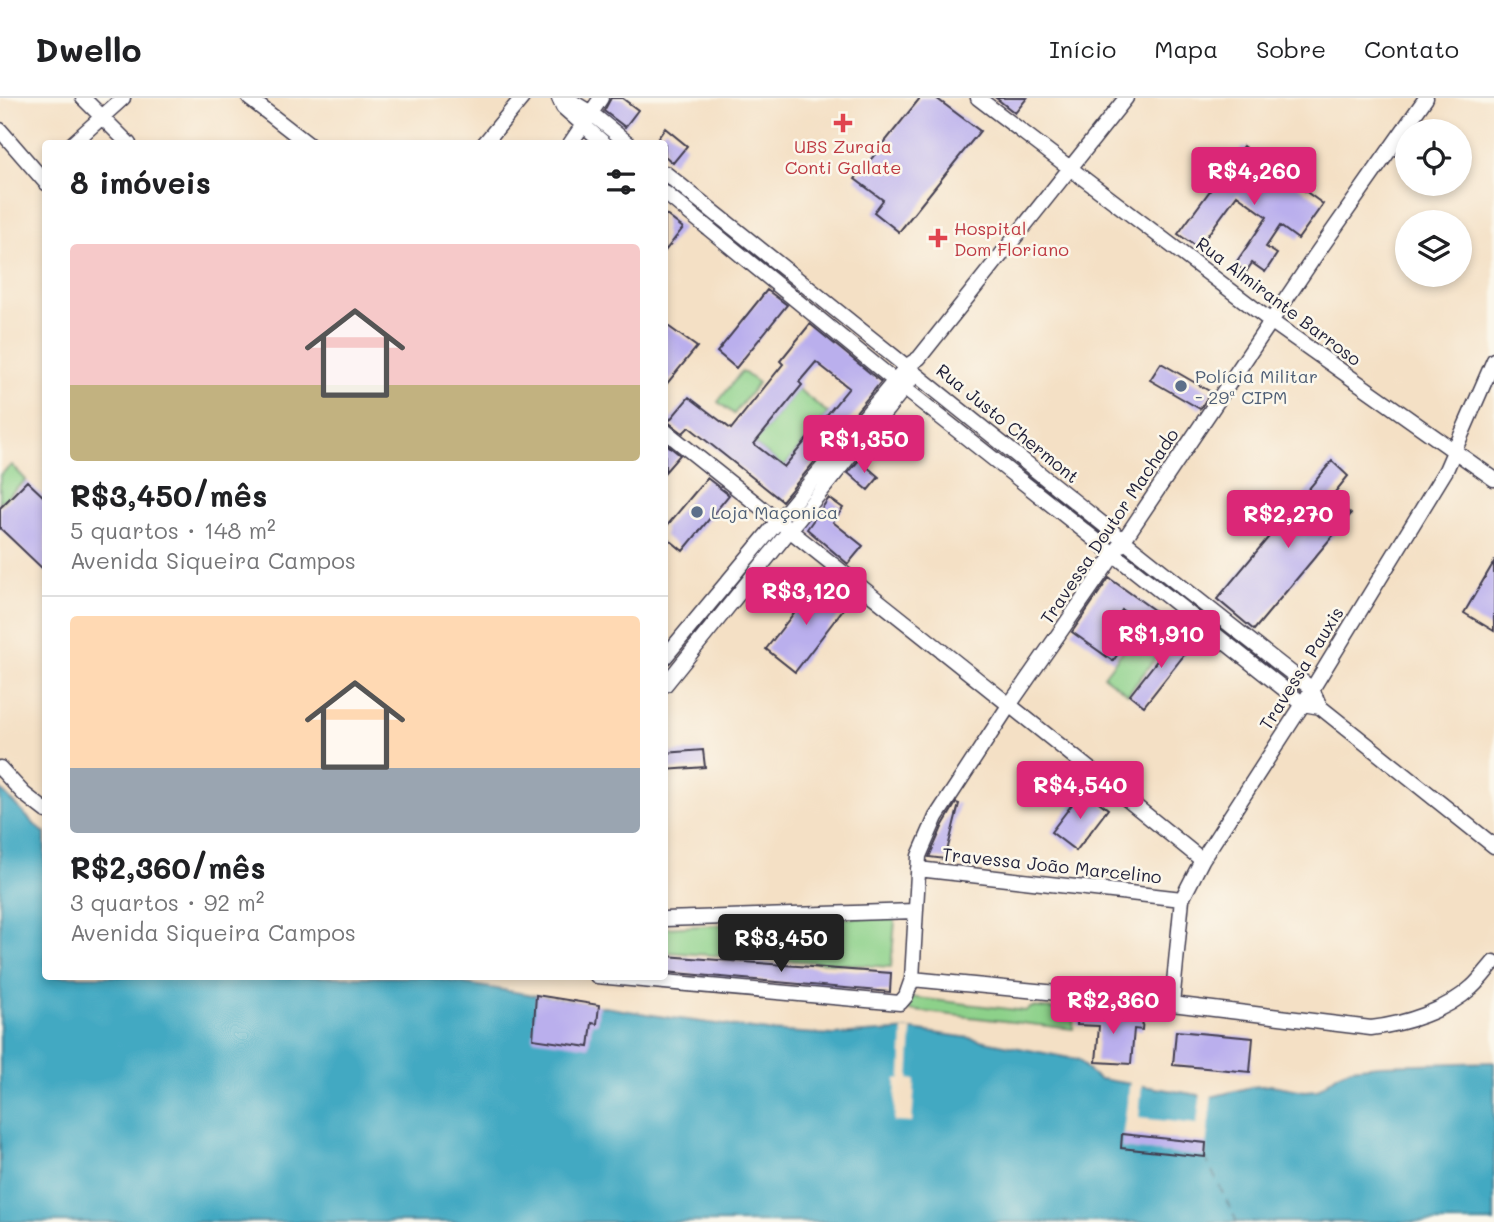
<!DOCTYPE html>
<html lang="pt">
<meta charset="utf-8">
<style>
body{margin:0;font-family:Mali,sans-serif;background:#f2f2f2;color:#202124;height:100vh;display:flex;flex-direction:column;font-size:26px;white-space:nowrap}
*{box-sizing:border-box;margin:0}
p{font-size:23px;color:#757577}
.icon{flex:none;width:38px;height:38px;fill:none;stroke:currentColor;stroke-width:2;stroke-linecap:round;stroke-linejoin:round}
.map{position:relative;flex:1;overflow:hidden}
.drawer{position:absolute;left:42px;top:42px;width:626px;height:840px;display:flex;flex-direction:column;background:#fff;border-radius:7px;box-shadow:0 4px 10px #0003}
.drawer>*{flex:none}
.controls{position:absolute;left:1395px;top:21px;display:grid;gap:14px}
.controls a{display:grid;place-items:center;width:77px;height:77px;border-radius:50%;background:#fff;box-shadow:0 4px 10px #0003;font-size:35px}
.price{position:absolute;translate:-50% -60px;padding:0 16px;border-radius:7px;background:#db2777;color:#fff;font-size:23px;line-height:46px;filter:drop-shadow(0 2px 4px #0008)}
.price::after{content:'';position:absolute;left:50%;top:42px;width:21px;height:16px;margin-left:-10px;background:inherit;clip-path:polygon(0 0,100% 0,50% 100%)}
.price.on{background:#222;color:#fff}
ul{padding:0;list-style:none}
li{display:grid;align-content:center;gap:14px;height:371px;padding:0 28px}
li+li{border-top:2px solid #e0e0e0}
li span{display:grid;place-items:center;height:217px;border-radius:7px;color:#555}
li>.icon{margin-inline-start:auto}
span .icon{width:126px;height:126px;fill:#fffc;stroke-width:1}
li b{font-size:30px}
h2{display:flex;justify-content:space-between;align-items:center;height:84px;padding:0 28px;font-size:30px}
header{display:flex;align-items:center;gap:42px;box-sizing:border-box;height:98px;padding:0 35px;background:#fff;border-bottom:2px solid #e0e0e0}
header strong{font-size:33px}
nav{display:flex;gap:38px;margin-inline-start:auto;font-size:24px}
.map>svg:first-child{display:block}
.green{fill:#8dd18a;stroke:#587a62;stroke-width:2}
.water{fill:#42a9c2;stroke:#32667e;stroke-width:2}
.pier{fill:#f4e0c5}
.lines{fill:none;stroke-linecap:round;stroke-linejoin:round}
.ferry{stroke:#2f5871;stroke-width:2;stroke-dasharray:9 7;stroke-linecap:butt}
.building{fill:#baafed;fill-rule:evenodd}
.minor-casing{stroke:#423e50;stroke-width:17}
.minor{stroke:#fff;stroke-width:14}
.health-dot{fill:#e0444e;stroke:#fbf7ec;stroke-width:2.5}
.service-dot{fill:#5c6f8a;stroke:#fbf7ec;stroke-width:2.5}
.labels{text-anchor:middle;dominant-baseline:central;stroke-width:5;stroke-linejoin:round;paint-order:stroke}
.health-label{font-size:18px;fill:#be3a42;stroke:#fbf7ec}
.street-label{font-size:18px;fill:#22223b;stroke:#fbf7ec}
.service-label{font-size:18px;fill:#4e5e75;stroke:#fbf7ec;text-anchor:start}
</style>
<header>
<strong>Dwello</strong>
<nav><a>Início</a><a>Mapa</a><a>Sobre</a><a>Contato</a></nav>
</header>
<div class="map">
<svg width="1494" height="1124" viewBox="0 0 1494 1124">
<rect width="100%" height="100%" fill="#fbf7ec"/>
<filter id="ink" filterUnits="userSpaceOnUse"><feTurbulence type="fractalNoise" baseFrequency=".0143" numOctaves="2"/><feDisplacementMap in="SourceGraphic" scale="14" xChannelSelector="R" yChannelSelector="G"/><feConvolveMatrix kernelMatrix="1 2 1 2 8 2 1 2 1" color-interpolation-filters="sRGB"/></filter>
<filter id="wash" filterUnits="userSpaceOnUse"><feTurbulence type="fractalNoise" baseFrequency=".00686" numOctaves="4" result="noise"/><feDisplacementMap in="SourceGraphic" scale="28" xChannelSelector="R" yChannelSelector="G"/><feGaussianBlur stdDeviation="1.57" result="paint"/><feColorMatrix in="noise" values="0 0 0 0 0 0 0 0 0 0 0 0 0 0 0 0 0 1.4 0 .05"/><feComposite in="paint" operator="in"/></filter>
<g filter="url(#wash)">
<rect width="100%" height="100%" fill="#f4e0c5"/>
<!-- green -->
<path class="green" d="M 742,273 L 758,285 L 734,316 L 718,304 Z
M 798,291 L 828,315 L 784,369 L 754,346 Z
M 12,367 L 26,382 L 0,405 L 0,377 Z
M 1142,528 L 1166,546 L 1128,596 L 1104,578 Z
M 884,818 L 893,820 L 895,823 L 891,869 L 665,854 L 665,830 Z
M 909,899 L 1025,913 L 1032,909 L 1074,913 L 1073,931 L 908,912 Z"/>
<!-- water -->
<path class="water" d="M 0,691 L 37,729 L 45,735 L 46,878 L 425,879 L 665,919 L 768,933 L 834,937 L 912,932 L 970,940 L 1079,962 L 1090,975 L 1100,981 L 1211,999 L 1251,989 L 1272,987 L 1305,993 L 1317,992 L 1338,976 L 1351,970 L 1379,967 L 1494,964 L 1494,1124 L 0,1124 Z"/>
<!-- pier -->
<path class="pier" d="M 903,932 L 912,932 L 909,981 L 915,982 L 912,1025 L 894,1024 L 896,981 L 901,980 Z
M 1130,983 L 1142,985 L 1139,1020 L 1197,1026 L 1201,994 L 1212,995 L 1205,1059 L 1121,1050 Z"/>
<g class="lines">
<!-- ferry -->
<path class="ferry" d="M 1205,1059 L 1237,1124"/>
</g>
<g id="blocks">
<!-- building -->
<path class="building" d="M 611,0 L 622,0 L 638,12 L 625,29 L 604,13 Z
M 920,0 L 936,0 L 980,33 L 899,134 L 874,114 L 883,102 L 855,81 Z
M 996,0 L 1027,0 L 1015,15 Z
M 665,30 L 687,48 L 673,65 L 665,58 L 665,46 L 654,46 Z
M 1243,48 L 1323,106 L 1298,141 L 1280,128 L 1266,149 L 1277,156 L 1265,174 L 1252,165 L 1246,174 L 1235,166 L 1267,119 L 1237,97 L 1198,150 L 1178,136 Z
M 665,116 L 683,130 L 665,153 Z
M 767,192 L 787,207 L 736,270 L 717,254 Z
M 665,226 L 697,249 L 665,288 Z
M 810,226 L 881,284 L 782,403 L 689,329 L 683,335 L 668,324 L 689,299 L 731,331 L 783,266 L 780,263 ZM 816,264 L 849,290 L 784,369 L 754,346 L 802,287 L 799,284 Z
M 1161,265 L 1211,294 L 1200,311 L 1150,282 Z
M 665,345 L 680,357 L 665,374 Z
M 859,362 L 879,379 L 868,392 L 848,375 Z
M 1332,363 L 1348,378 L 1331,399 L 1351,416 L 1254,532 L 1217,501 Z
M 707,380 L 729,397 L 683,453 L 665,438 L 665,430 Z
M 27,383 L 46,401 L 46,474 L 0,430 L 0,410 Z
M 829,400 L 843,410 L 833,424 L 863,448 L 848,466 L 807,431 Z
M 1494,464 L 1494,533 L 1464,515 Z
M 1109,480 L 1179,530 L 1171,540 L 1141,518 L 1138,523 L 1122,512 L 1109,532 L 1126,544 L 1113,563 L 1072,534 Z
M 818,484 L 847,506 L 795,574 L 766,551 Z
M 1178,536 L 1192,547 L 1144,608 L 1130,597 Z
M 703,652 L 705,669 L 665,672 L 665,655 Z
M 1083,692 L 1108,711 L 1076,753 L 1051,734 Z
M 956,705 L 959,706 L 945,761 L 929,759 L 943,727 Z
M 665,858 L 891,875 L 890,894 L 665,874 Z
M 536,897 L 599,907 L 597,926 L 592,925 L 589,949 L 533,941 Z
M 1078,915 L 1143,919 L 1142,932 L 1134,931 L 1131,966 L 1096,964 L 1099,928 L 1077,927 Z
M 1176,933 L 1253,940 L 1250,974 L 1173,967 Z
M 1122,1036 L 1206,1045 L 1205,1059 L 1121,1050 Z"/>
</g>
</g>
<g filter="url(#ink)">
<use href="#blocks" fill-opacity="0" stroke="#423e50" stroke-width="2"/>
<g class="lines">
<defs>
<path id="minor" d="M 83,0 L 129,46
M 249,0 L 308,46
M 559,0 L 563,9 L 605,46
M 566,0 L 591,15 L 629,46
M 978,0 L 1272,224 L 1494,381
M 0,32 L 46,85
M 72,46 L 123,0
M 484,46 L 522,0
M 570,46 L 601,0
M 665,75 C 881,247 1094,422 1312,591 L 1320,609 L 1494,748
M 665,95 L 895,283 L 1303,606 L 1320,609
M 665,333 C 844,476 1024,617 1202,762
M 665,559 L 907,268 L 919,260 L 1126,0
M 665,587 L 910,283
M 0,670 L 24,696 L 46,713
M 918,771 L 1182,801
M 665,821 L 915,813
M 597,878 L 900,905 L 906,898 L 912,881 L 919,758 L 936,719 L 1010,606 L 1113,458 L 1315,158 L 1426,0
M 912,881 L 1172,906 L 1371,930 C 1405,926 1446,913 1472,889 C 1480,882 1487,872 1494,864
M 1172,906 L 1182,801 L 1202,762 L 1303,606 L 1446,372 L 1494,262"/>
</defs>
<!-- minor casing -->
<use href="#minor" class="minor-casing"/>
<!-- minor -->
<use href="#minor" class="minor"/>
</g>
</g>
<!-- markers -->
<g class="health-dot">
<path d="M839.5 14.5h7v7h7v7h-7v7h-7v-7h-7v-7h7z"/>
<path d="M934.5 129.5h7v7h7v7h-7v7h-7v-7h-7v-7h7z"/>
</g>
<g class="service-dot">
<circle cx="1181" cy="288" r="7"/>
<circle cx="697" cy="414" r="7"/>
</g>
<g class="labels">
<!-- health labels -->
<g class="health-label">
<text x="843" y="48">UBS Zuraia<tspan x="843" dy="21">Conti Gallate</tspan></text>
<text x="954" y="130" text-anchor="start">Hospital<tspan x="954" dy="21">Dom Floriano</tspan></text>
</g>
<!-- street labels -->
<g class="street-label">
<text transform="translate(1279 203) rotate(37)">Rua Almirante Barroso</text>
<text transform="translate(1008 325) rotate(39)">Rua Justo Chermont</text>
<text transform="translate(1109 428) rotate(-56)">Travessa Doutor Machado</text>
<text transform="translate(1301 570) rotate(-58)">Travessa Pauxis</text>
<text transform="translate(1052 767) rotate(6)">Travessa João Marcelino</text>
</g>
<!-- service labels -->
<g class="service-label">
<text x="1195" y="278">Polícia Militar<tspan x="1195" dy="21">- 29ª CIPM</tspan></text>
<text x="711" y="414">Loja Maçonica</text>
</g>
</g>
</svg>
<div class="controls">
<a><svg class="icon" aria-label="locate" viewBox="0 0 24 24"><circle cx="12" cy="12" r="6"/><path d="M12 2v4M12 18v4M2 12h4M18 12h4"/></svg></a>
<a><svg class="icon" aria-label="layers" viewBox="0 0 24 24"><path d="M12 4l9 5-9 5-9-5zM3 14l9 5 9-5"/></svg></a>
</div>
<b class="price" style="left:1254px;top:109px">R$4,260</b>
<b class="price" style="left:864px;top:377px">R$1,350</b>
<b class="price" style="left:1288px;top:452px">R$2,270</b>
<b class="price" style="left:806px;top:529px">R$3,120</b>
<b class="price" style="left:1161px;top:572px">R$1,910</b>
<b class="price" style="left:1080px;top:723px">R$4,540</b>
<b class="price on" style="left:781px;top:876px">R$3,450</b>
<b class="price" style="left:1113px;top:938px">R$2,360</b>
<section class="drawer">
<h2>8 imóveis<svg class="icon" aria-label="filters" viewBox="0 0 24 24"><path d="M4 7h16M4 17h16"/><circle cx="9" cy="7" r="2"/><circle cx="15" cy="17" r="2"/></svg></h2>
<ul>
<li><span style="background:linear-gradient(#f6c9c9 65%,#c2b280 0)"><svg class="icon" aria-label="home" viewBox="0 0 24 24"><path d="M3 11l9-7 9 7M6 9v11h12V9"/></svg></span><div><b>R$3,450/mês</b><p>5 quartos · 148 m²</p><p>Avenida Siqueira Campos</p></div></li>
<li><span style="background:linear-gradient(#ffd9b3 70%,#9aa5b1 0)"><svg class="icon" aria-label="home" viewBox="0 0 24 24"><path d="M3 11l9-7 9 7M6 9v11h12V9"/></svg></span><div><b>R$2,360/mês</b><p>3 quartos · 92 m²</p><p>Avenida Siqueira Campos</p></div></li>
</ul>
</section>
</div>
